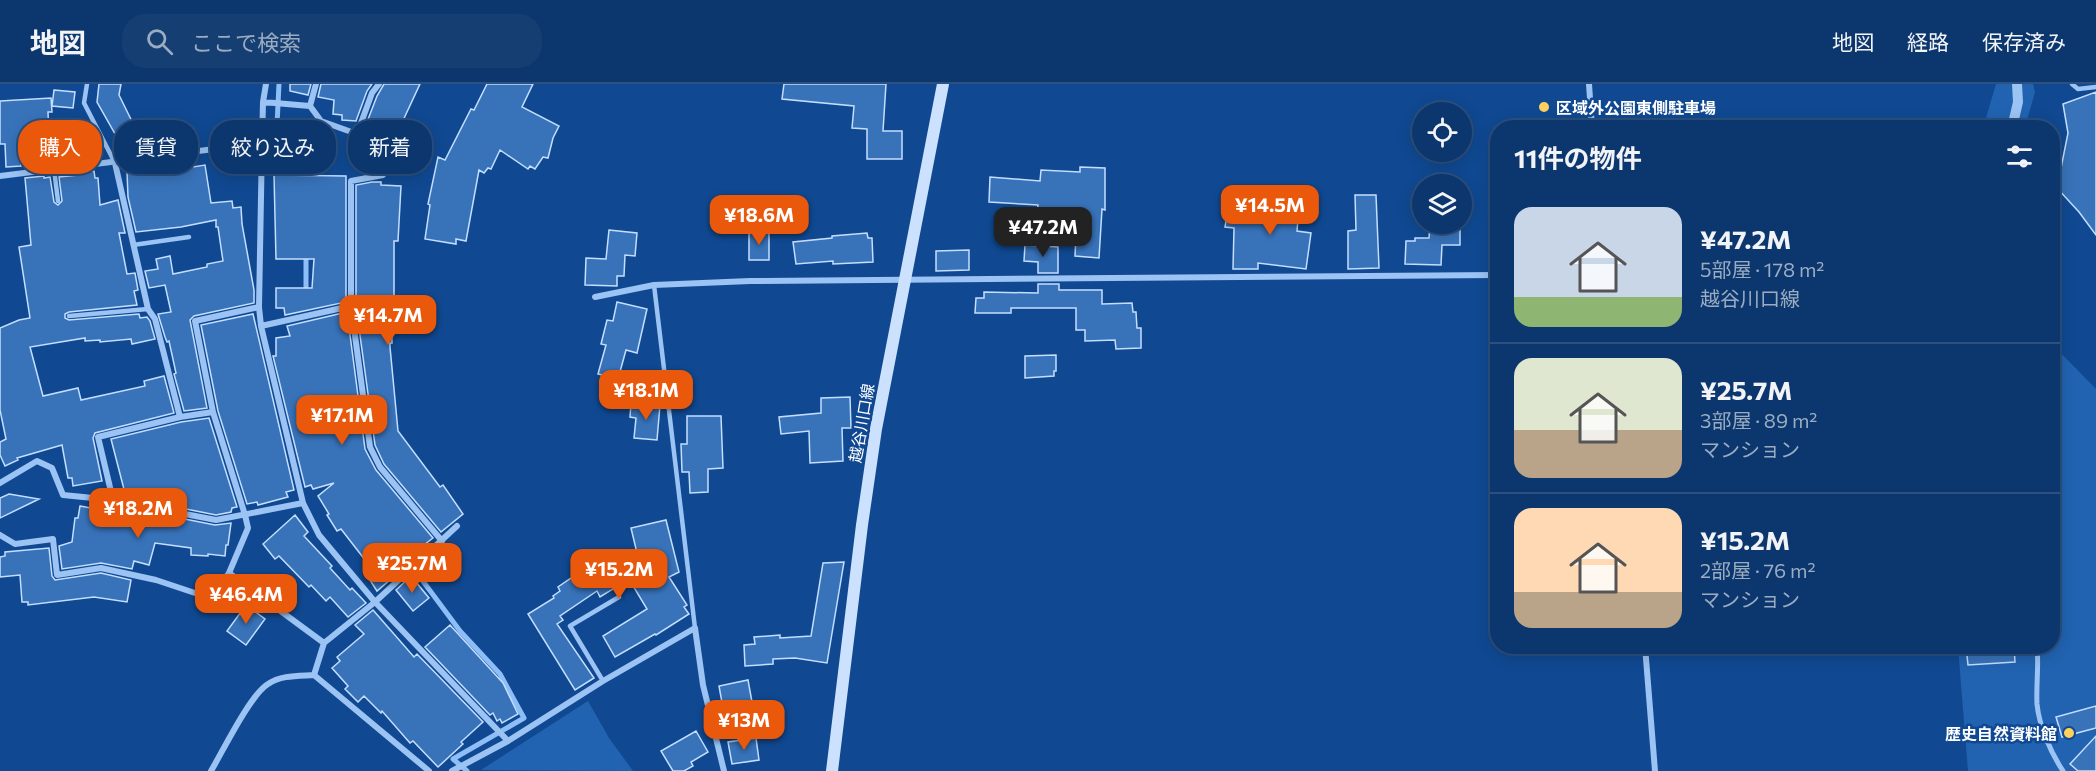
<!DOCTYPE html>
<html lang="ja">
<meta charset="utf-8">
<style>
body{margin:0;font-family:Commissioner,"Noto Sans JP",sans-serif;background:#153f73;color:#f1f3f6;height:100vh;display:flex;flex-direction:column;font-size:22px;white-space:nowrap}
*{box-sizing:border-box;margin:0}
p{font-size:20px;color:#9aacc2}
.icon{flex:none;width:33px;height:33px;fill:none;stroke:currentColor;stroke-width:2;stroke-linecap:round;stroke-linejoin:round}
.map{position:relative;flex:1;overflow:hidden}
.sheet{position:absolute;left:1490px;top:36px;width:570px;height:534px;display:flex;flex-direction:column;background:#0c376e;border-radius:24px;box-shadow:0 3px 15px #0003,0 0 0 2px #2c5181}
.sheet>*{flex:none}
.top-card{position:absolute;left:18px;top:36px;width:570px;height:54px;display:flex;gap:12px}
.controls{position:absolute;left:1412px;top:18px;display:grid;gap:12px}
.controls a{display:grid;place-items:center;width:60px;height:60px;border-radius:50%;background:#0c376e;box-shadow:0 3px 15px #0003,0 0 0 2px #2c5181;font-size:30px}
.price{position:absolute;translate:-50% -51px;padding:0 14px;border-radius:12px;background:#ea580c;color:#fff;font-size:20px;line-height:39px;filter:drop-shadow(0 2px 3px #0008)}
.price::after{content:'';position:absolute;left:50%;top:36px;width:18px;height:14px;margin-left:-9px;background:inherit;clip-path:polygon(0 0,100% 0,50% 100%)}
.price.on{background:#222;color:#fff}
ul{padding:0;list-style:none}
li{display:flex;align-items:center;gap:18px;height:150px;padding:0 24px}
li+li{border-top:2px solid #2c5181}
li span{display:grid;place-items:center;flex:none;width:168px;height:120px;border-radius:18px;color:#555}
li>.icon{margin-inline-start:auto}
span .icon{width:72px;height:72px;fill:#fffc;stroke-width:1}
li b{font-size:26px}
h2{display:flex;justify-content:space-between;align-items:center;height:72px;padding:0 24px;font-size:26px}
.chip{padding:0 21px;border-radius:24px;background:#0c376e;box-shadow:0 3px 15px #0003,0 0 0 2px #2c5181;font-size:21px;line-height:54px}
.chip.on{background:#ea580c;color:#fff}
header{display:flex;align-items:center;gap:36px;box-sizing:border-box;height:84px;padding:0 30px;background:#0c376e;border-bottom:2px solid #2c5181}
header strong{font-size:28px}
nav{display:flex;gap:33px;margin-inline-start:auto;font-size:21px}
.search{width:420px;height:54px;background:#153f73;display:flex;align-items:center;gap:15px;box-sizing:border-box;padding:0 21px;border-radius:24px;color:#9aacc2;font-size:22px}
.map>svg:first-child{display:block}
.green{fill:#2163b1}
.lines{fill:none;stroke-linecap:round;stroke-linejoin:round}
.stream{stroke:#8dbef7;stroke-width:5}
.building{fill:#3873ba;stroke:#c3defe;stroke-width:1.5}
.service{stroke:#9bc3f3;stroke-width:4.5}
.pedestrian{stroke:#9bc3f3;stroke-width:5}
.minor{stroke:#9bc3f3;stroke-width:6}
.tertiary{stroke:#9bc3f3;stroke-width:10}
.secondary{stroke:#cbe1fd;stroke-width:12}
.poi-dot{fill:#ffd05e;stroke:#104992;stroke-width:2}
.labels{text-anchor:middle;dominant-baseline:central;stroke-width:5;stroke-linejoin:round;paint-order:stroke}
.poi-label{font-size:16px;font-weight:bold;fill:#fff;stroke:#104992;text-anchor:start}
.street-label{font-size:16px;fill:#fff;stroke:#104992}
</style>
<header>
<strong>地図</strong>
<div class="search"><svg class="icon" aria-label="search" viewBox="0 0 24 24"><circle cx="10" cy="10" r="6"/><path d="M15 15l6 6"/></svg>ここで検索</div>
<nav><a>地図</a><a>経路</a><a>保存済み</a></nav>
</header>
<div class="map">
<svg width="2096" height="687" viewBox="0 0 2096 687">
<rect width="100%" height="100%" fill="#104992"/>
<!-- green -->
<path class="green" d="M 1996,0 L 2033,0 L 2035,8 L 2025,43 L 1983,44 Z
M 2052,260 L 2096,305 L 2096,687 L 1968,687 L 1958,563 L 2052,562 Z
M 588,617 L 609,654 L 633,687 L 481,686 Z"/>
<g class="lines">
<!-- stream -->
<path class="stream" d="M 279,0 L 275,82 L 305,82 L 306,97
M 306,211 L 306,170
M 405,473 L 460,547 L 500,590 L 524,634 L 453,675 L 467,687"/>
</g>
<!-- building -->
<path class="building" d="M 99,0 L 121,0 L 119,11 L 147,68 L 127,71 L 97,18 Z
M 290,0 L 311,0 L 308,11 L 290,7 Z
M 321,0 L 372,0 L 367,7 L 356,37 L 342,36 L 342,31 L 333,30 L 334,16 L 318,13 Z
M 384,0 L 420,0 L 393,58 L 369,47 L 373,38 L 367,38 L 377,12 Z
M 487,0 L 533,0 L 522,23 L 559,42 L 553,54 L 548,74 L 543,73 L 535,85 L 530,82 L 528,85 L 500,66 L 491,85 L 488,84 L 484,89 L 479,86 L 466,157 L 456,155 L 456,160 L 425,155 L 430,121 L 428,120 L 438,73 L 445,76 L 471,25 L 474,26 Z
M 784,0 L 886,0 L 883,47 L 902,47 L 902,75 L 867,75 L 867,45 L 852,44 L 854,22 L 782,15 Z
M 54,6 L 75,8 L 73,24 L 52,22 Z
M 2096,8 L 2096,151 L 2079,128 L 2057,104 L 2068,49 L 2063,20 Z
M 51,14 L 52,28 L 48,28 L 49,54 L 22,55 L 23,58 L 20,58 L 21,82 L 6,83 L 5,60 L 0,60 L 0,17 Z
M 152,78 L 155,84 L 160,83 L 161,88 L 205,81 L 211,119 L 232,117 L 233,124 L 241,123 L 242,140 L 254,206 L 254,219 L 194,232 L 190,236 L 207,324 L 184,327 L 174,290 L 176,289 L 169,257 L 167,258 L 165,253 L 158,230 L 171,228 L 165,201 L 149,204 L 145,187 L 158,185 L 156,175 L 170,172 L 173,190 L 207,183 L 207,180 L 223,177 L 218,143 L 216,143 L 216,136 L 181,143 L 136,148 L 128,113 L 127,88 L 136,87 L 132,81 Z
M 1080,83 L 1105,84 L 1105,126 L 1102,125 L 1099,174 L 1075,172 L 1077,130 L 1037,128 L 1038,121 L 989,118 L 990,93 L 1040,97 L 1041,86 L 1080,88 Z
M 94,87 L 95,94 L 98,94 L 100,121 L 118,116 L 125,149 L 119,149 L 127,190 L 135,189 L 138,206 L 134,207 L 137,221 L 69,228 L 65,230 L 65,234 L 69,236 L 139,230 L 140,234 L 147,233 L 150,237 L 155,255 L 132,260 L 131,255 L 100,258 L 100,256 L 85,257 L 85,254 L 30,263 L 43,312 L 78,304 L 81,316 L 145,302 L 144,297 L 164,292 L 174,329 L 95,349 L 93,354 L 102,397 L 73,402 L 72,394 L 68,394 L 62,361 L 17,374 L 18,376 L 5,382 L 0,371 L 0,358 L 6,355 L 0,326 L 0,244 L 19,236 L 30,234 L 19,163 L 31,161 L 25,94 L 44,92 L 44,94 L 50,93 L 54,118 L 58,121 L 62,117 L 59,93 L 78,91 L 78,88 Z
M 274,91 L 346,92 L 346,218 L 285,231 L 284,224 L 276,224 L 276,204 L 312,204 L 314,175 L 276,175 Z
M 372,98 L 381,98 L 381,101 L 401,102 L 398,157 L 394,157 L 394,215 L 391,215 L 392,259 L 390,259 L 390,263 L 398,347 L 440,403 L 443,401 L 463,430 L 441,448 L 384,380 L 375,361 L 356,222 L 356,101 Z
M 1273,107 L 1291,108 L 1290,111 L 1300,112 L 1297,147 L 1311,149 L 1306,185 L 1258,179 L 1258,185 L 1233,185 L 1234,144 L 1225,143 L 1228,125 L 1266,132 L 1267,125 L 1272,126 Z
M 1355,111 L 1376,111 L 1379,184 L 1348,185 L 1348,147 L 1356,146 Z
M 1430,141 L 1460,142 L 1460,161 L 1442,161 L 1441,181 L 1405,180 L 1406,157 L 1415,157 L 1415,154 L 1429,154 Z
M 609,146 L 637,149 L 635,172 L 625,171 L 624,192 L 617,192 L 617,202 L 585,201 L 586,174 L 606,175 Z
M 749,148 L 769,148 L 769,176 L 749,176 Z
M 867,149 L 868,154 L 872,154 L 873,178 L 833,180 L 833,177 L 796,180 L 793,158 L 832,154 L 832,152 Z
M 1025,161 L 1058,163 L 1058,189 L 1038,189 L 1038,178 L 1024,177 Z
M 969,166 L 969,186 L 936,187 L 936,167 Z
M 1038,200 L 1059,200 L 1059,206 L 1102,206 L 1102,220 L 1132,219 L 1133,228 L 1136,228 L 1137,244 L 1141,244 L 1141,264 L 1116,265 L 1115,256 L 1085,257 L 1085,246 L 1076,246 L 1076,224 L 1011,224 L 1011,229 L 975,229 L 976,214 L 984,214 L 984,208 L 1038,209 Z
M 617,218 L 647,225 L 637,269 L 626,266 L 618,295 L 598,290 L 606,261 L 601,260 L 607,236 L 613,237 Z
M 347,228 L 365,365 L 376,386 L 433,454 L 424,461 L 426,464 L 405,479 L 407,481 L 377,507 L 366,490 L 372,485 L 341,445 L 337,447 L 327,431 L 329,430 L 318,412 L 334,399 L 313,405 L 311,401 L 305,403 L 273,272 L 276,272 L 276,254 L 290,252 L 287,242 Z
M 253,230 L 294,406 L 286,408 L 288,413 L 258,421 L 257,418 L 247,420 L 218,327 L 201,241 Z
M 1056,271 L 1056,287 L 1054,287 L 1054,292 L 1025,294 L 1025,272 Z
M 850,313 L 851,344 L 842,344 L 843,377 L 810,379 L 809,347 L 781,350 L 779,333 L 821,329 L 821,314 Z
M 631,319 L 660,321 L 657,356 L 634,354 L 636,334 L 630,333 Z
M 687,332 L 721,332 L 723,384 L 708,385 L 708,408 L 690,409 L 689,388 L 682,388 L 681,360 L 687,360 Z
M 209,334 L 237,423 L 232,424 L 231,428 L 216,431 L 126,413 L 111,355 L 181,338 Z
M 9,410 L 39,415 L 0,434 L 0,414 Z
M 80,422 L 97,425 L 96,435 L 124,438 L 133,438 L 129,424 L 215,441 L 231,439 L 228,461 L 226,461 L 225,472 L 208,470 L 208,472 L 191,471 L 191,464 L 155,459 L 149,481 L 134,477 L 132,485 L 101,479 L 62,485 L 59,462 L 72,458 L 75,434 L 78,434 Z
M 295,431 L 308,448 L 304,452 L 332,482 L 330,484 L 350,506 L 352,504 L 366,519 L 348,533 L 330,513 L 326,517 L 311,501 L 309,503 L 279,472 L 275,475 L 263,460 Z
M 666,436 L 679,488 L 669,493 L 687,521 L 684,523 L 689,530 L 656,551 L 655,550 L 615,573 L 603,552 L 647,525 L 629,495 L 600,513 L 597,507 L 560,532 L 563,536 L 557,540 L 594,594 L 575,606 L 528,530 L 554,514 L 553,512 L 560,507 L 558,503 L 574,492 L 577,496 L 605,479 L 609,485 L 637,469 L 631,444 Z
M 49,464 L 52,492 L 55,496 L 101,489 L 131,496 L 127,518 L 94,513 L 28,521 L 28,518 L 22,518 L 20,491 L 0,493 L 0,473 L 5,472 L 5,468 Z
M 844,478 L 827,579 L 795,574 L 773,575 L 773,580 L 745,582 L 744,561 L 755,560 L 754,553 L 780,551 L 780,554 L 811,552 L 823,479 Z
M 411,492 L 429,514 L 413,527 L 396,506 Z
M 246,521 L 265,535 L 246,561 L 227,547 Z
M 373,526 L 414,573 L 417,570 L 483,638 L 461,658 L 463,660 L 438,683 L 413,657 L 410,659 L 382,627 L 381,629 L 364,612 L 358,618 L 345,605 L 348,602 L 332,584 L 340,577 L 337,573 L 364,550 L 355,541 Z
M 450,541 L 503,599 L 518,630 L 502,639 L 500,635 L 497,637 L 493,629 L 490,631 L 425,563 Z
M 1966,562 L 2014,562 L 2015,578 L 1968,581 Z
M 748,596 L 752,618 L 723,624 L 719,602 Z
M 2096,622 L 2096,644 L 2062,653 L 2056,633 Z
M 696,647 L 708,668 L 691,678 L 693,682 L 684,687 L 673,687 L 661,667 Z
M 2096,652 L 2096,687 L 2078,687 L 2070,680 Z
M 756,654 L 759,676 L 732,680 L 728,658 Z"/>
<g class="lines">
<!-- service -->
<path class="service" d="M 87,0 L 84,19 L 115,79
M 2072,0 L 2078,5 L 2096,3
M 54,85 L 58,117
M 133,161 L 189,153
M 654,201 L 695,544
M 69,232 L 148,225
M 603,597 L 570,542 L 619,513"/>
<!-- pedestrian -->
<path class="pedestrian" d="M 2037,562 C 2039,582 2036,601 2037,620 C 2039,642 2051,669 2063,687"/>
<!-- minor -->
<path class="minor" d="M 266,0 L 263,18 L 262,59 L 259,223 L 261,242 L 303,419 L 319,451 L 375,518 L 508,657
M 1589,0 L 1592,44
M 263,18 L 310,22 L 321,37 L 357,50 L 372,9 L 379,0
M 310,22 L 316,0
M 357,50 L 366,60 L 385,69 L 387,86 L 383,91 L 351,97 L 351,222 L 370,363 L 380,383 L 442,457
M 115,79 L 148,225 L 155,235 L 180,333
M 0,92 L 262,59
M 595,213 L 654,201 L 750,197 L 1497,191
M 261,242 L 351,222
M 0,399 L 37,377 L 52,384 L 63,411 L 113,416 L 216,436 L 303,419
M 113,416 L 98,353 L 180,333 L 213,328
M 0,451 L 15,460 L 53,455 L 57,491 L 101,484 L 156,496 L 210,514 L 229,489 L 324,559
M 229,489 L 248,444 L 245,431 L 213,328 L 195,237 L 259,223
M 1645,562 L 1655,687
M 314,591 L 324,559 L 375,518 L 457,442
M 211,687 C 223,667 250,611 268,600 C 281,591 298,592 314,591 L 429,687
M 452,687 L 508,657 L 603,597 L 695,544 L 703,601 L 724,687"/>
<!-- tertiary -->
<path class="tertiary" d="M 2012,44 L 2018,18 L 2017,0"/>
<!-- secondary -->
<path class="secondary" d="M 832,687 L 862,441 L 876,345 L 943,0"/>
</g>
<!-- markers -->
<g class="poi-dot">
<circle cx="1544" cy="23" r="6"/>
<circle cx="2069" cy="649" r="6"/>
</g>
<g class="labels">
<!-- poi labels -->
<g class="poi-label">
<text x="1556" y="23">区域外公園東側駐車場</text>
<text x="2057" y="649" text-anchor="end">歴史自然資料館</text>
</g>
<!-- street labels -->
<g class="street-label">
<text transform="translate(861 339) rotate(-80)">越谷川口線</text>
</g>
</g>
</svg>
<div class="controls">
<a><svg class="icon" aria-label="locate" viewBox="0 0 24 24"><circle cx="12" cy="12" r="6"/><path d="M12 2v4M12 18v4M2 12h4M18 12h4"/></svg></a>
<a><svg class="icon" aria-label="layers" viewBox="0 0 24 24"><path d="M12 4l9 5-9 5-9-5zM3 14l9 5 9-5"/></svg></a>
</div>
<b class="price" style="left:1270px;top:152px">¥14.5M</b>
<b class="price" style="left:759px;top:162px">¥18.6M</b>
<b class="price on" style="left:1043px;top:174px">¥47.2M</b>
<b class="price" style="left:388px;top:262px">¥14.7M</b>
<b class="price" style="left:646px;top:337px">¥18.1M</b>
<b class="price" style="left:342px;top:362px">¥17.1M</b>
<b class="price" style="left:138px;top:455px">¥18.2M</b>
<b class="price" style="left:412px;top:510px">¥25.7M</b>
<b class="price" style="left:619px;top:516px">¥15.2M</b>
<b class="price" style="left:246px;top:541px">¥46.4M</b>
<b class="price" style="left:744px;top:667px">¥13M</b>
<div class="top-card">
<a class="chip on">購入</a>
<a class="chip">賃貸</a>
<a class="chip">絞り込み</a>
<a class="chip">新着</a>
</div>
<section class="sheet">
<h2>11件の物件<svg class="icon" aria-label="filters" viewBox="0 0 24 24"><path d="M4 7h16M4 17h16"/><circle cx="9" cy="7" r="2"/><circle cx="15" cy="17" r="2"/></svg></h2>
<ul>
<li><span style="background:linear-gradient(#c9d6e8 75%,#8fb573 0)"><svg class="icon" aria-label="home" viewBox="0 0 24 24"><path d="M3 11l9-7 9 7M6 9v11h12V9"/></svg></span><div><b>¥47.2M</b><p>5部屋 · 178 m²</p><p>越谷川口線</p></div></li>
<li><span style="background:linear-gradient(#dfe7d0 60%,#b9a48a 0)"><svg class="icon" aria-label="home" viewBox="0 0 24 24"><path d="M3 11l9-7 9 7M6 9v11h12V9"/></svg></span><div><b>¥25.7M</b><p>3部屋 · 89 m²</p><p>マンション</p></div></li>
<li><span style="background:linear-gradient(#ffd9b3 70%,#b9a48a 0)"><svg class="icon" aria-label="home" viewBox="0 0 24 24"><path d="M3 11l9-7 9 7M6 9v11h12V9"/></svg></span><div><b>¥15.2M</b><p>2部屋 · 76 m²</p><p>マンション</p></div></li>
</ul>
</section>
</div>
